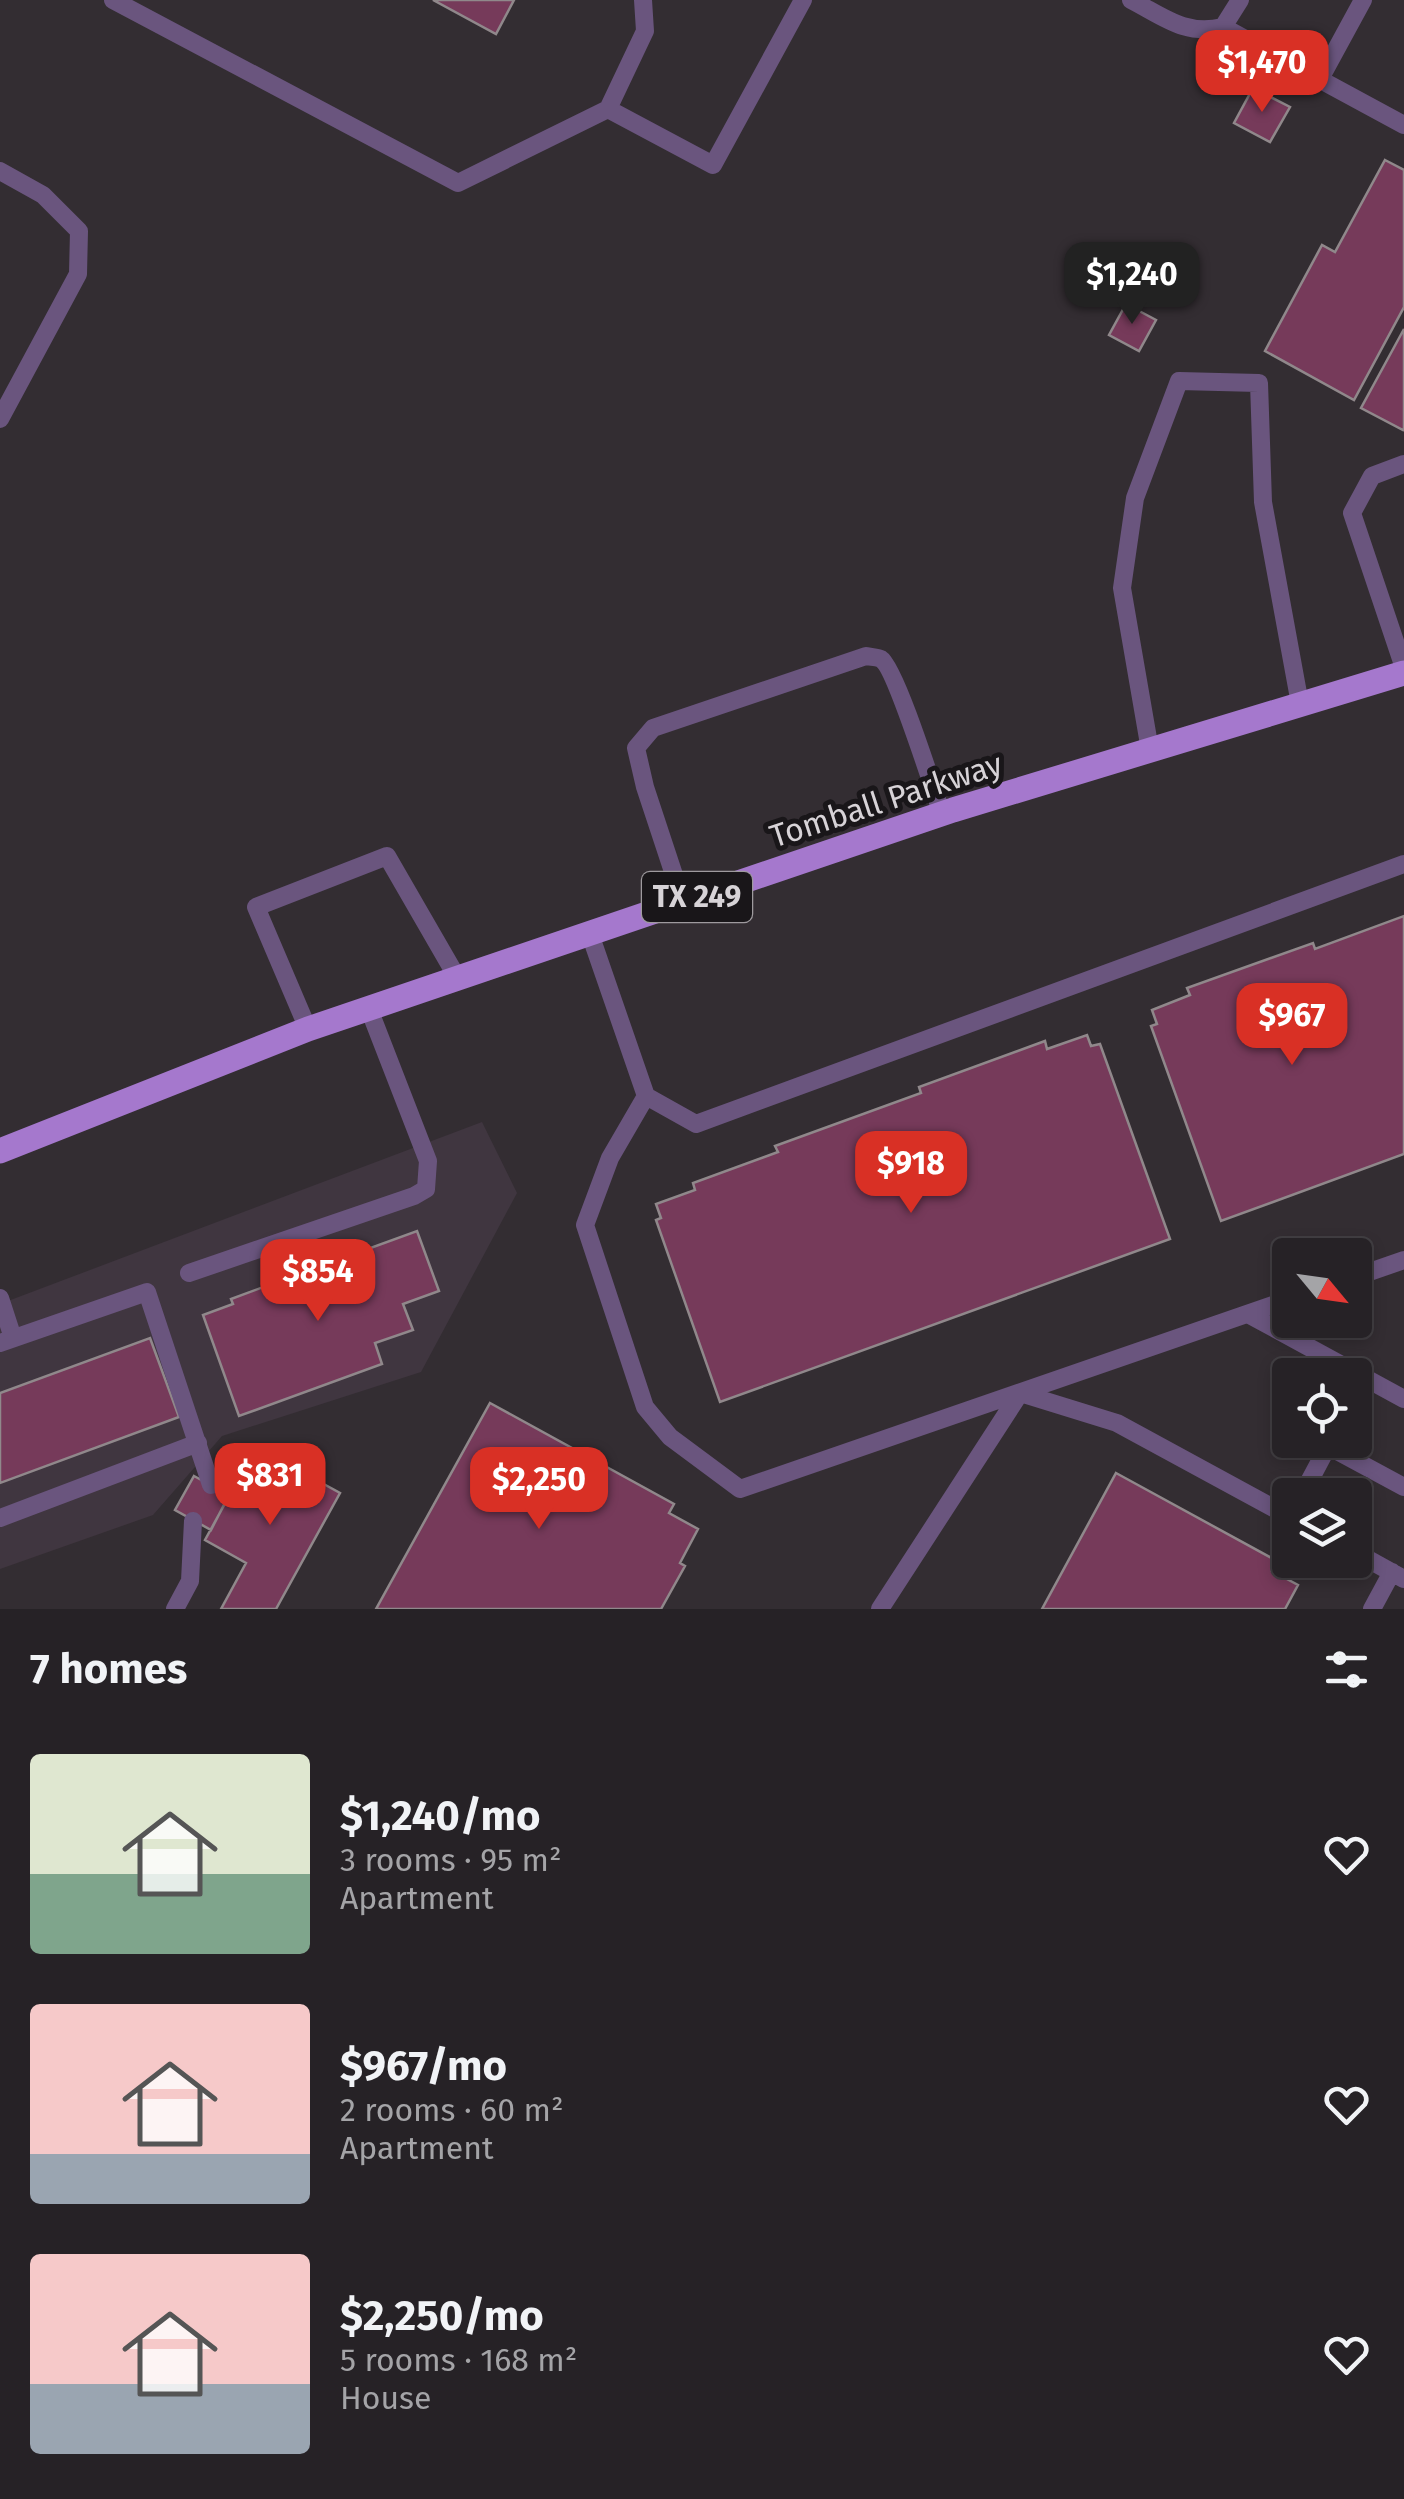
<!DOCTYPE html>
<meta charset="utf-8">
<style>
body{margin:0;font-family:"Fira Sans",sans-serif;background:#322f32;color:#f1f3f6;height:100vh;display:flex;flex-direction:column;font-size:38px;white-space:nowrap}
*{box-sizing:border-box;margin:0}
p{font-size:32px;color:#a4a4a7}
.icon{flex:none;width:55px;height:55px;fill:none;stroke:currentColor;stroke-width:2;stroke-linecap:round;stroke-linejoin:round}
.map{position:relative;height:1609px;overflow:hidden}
.details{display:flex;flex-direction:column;background:#262226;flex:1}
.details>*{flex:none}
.needle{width:65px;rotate:119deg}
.controls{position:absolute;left:1272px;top:1238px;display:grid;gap:20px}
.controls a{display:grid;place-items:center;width:100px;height:100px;border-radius:10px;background:#262226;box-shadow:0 5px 15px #0003,0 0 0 2px #423f43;font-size:50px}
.price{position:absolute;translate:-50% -85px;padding:0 22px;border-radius:20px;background:#d93025;color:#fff;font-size:32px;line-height:65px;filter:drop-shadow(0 2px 5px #0008)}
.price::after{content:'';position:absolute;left:50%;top:60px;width:30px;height:22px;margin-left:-15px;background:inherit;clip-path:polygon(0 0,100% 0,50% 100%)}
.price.current{background:#222;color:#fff}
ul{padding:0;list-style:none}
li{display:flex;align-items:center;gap:30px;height:250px;padding:0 30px}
li span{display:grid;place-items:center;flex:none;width:280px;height:200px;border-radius:10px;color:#555}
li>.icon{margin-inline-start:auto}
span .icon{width:120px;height:120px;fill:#fffc;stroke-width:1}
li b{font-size:42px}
h2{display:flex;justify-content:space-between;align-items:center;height:120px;padding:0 30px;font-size:42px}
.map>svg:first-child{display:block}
.built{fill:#403640}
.building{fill:#763a5a;stroke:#90888b;stroke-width:2.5}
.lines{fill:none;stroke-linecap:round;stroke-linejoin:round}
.service{stroke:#6a557e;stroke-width:18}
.primary{stroke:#a578cd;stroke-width:25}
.labels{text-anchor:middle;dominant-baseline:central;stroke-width:10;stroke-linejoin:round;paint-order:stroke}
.shield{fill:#191619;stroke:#9e9a9e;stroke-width:2.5}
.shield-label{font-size:30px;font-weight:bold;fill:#d7d3d7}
.street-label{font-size:32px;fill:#d7d3d7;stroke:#191619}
</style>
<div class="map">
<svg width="1404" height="1609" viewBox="0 0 1404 1609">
<rect width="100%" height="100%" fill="#332d32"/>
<!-- built -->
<path class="built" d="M 482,1122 L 517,1193 L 421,1372 L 222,1436 L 153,1515 L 0,1569 L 0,1304 Z"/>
<!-- building -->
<path class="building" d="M 433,0 L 514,0 L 496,34 Z
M 1253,88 L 1290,107 L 1270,142 L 1234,123 Z
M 1385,160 L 1404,170 L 1404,307 L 1354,400 L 1265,351 L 1322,245 L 1335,252 Z
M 1126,304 L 1156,320 L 1139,351 L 1109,335 Z
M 1404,329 L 1404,428 L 1403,430 L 1361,408 Z
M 1404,916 L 1404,1154 L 1221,1221 L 1151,1026 L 1157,1024 L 1152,1010 L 1190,995 L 1187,988 L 1313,943 L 1315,949 Z
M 1087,1035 L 1091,1046 L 1100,1044 L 1170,1239 L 720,1402 L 656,1220 L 661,1218 L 656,1204 L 695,1190 L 693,1183 L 778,1152 L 775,1146 L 921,1093 L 919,1087 L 1045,1041 L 1047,1049 Z
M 417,1231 L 439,1291 L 403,1304 L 413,1330 L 375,1343 L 382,1364 L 239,1416 L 203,1315 L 233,1304 L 231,1299 L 312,1269 L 315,1276 L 346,1264 L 343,1258 Z
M 150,1338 L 179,1417 L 0,1483 L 0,1393 Z
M 490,1403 L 674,1504 L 669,1513 L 698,1529 L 680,1563 L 685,1566 L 661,1609 L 376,1609 Z
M 256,1447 L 340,1493 L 276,1609 L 221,1609 L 246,1563 L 205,1540 Z
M 1116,1473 L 1277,1561 L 1272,1571 L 1298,1585 L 1285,1609 L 1042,1609 Z
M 194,1476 L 229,1495 L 211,1530 L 175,1510 Z"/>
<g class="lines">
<!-- service -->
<path class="service" d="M 113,0 L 458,183 L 608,109
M 643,0 L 645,31 L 608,109 L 713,165 L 803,0
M 1131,0 C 1164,17 1185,36 1223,27 L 1240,0
M 1223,27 L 1404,125
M 1320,79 L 1363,0
M 0,171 L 43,195 L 79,231 L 78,274 L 0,419
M 1404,464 L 1372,476 L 1352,513 L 1404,668
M 1150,750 L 1122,588 L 1135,498 L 1179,381 L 1259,383 L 1263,502 L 1300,704
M 683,902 L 645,787 L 636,748 L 653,728 L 866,656 C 870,657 878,657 881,659 C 895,667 934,791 942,814
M 590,934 L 646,1096 L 610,1158 L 585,1225 L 645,1407 L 670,1437 L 740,1489 L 1290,1299
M 308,1029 L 256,907 L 387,856 L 458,979
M 646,1096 L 696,1124 L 1404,864
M 189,1273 L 414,1196 L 426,1189 L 428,1161 L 369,1009
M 1355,1277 L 1404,1260
M 0,1298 L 13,1338
M 1248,1314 L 1404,1399
M 0,1343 L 147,1292 L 211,1485
M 1302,1495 L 1328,1446 L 1404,1487
M 0,1518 L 198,1443
M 1355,1552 L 1404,1579
M 175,1609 L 190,1581 L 193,1521
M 880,1609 L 1020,1393 L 1117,1423 L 1290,1517
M 1372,1609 L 1392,1572"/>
<!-- primary -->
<path class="primary" d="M 0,1151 L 308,1029 L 953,810 L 1404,673"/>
</g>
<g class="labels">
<!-- shield labels -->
<rect class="shield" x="642" y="872" width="110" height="50" rx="8"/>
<g class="shield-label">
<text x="697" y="897">TX 249</text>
</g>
<!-- street labels -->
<g class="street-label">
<text transform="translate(886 800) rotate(-18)">Tomball Parkway</text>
</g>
</g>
</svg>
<div class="controls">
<a><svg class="needle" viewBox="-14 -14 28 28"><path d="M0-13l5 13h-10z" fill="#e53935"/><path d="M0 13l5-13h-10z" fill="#a4a4a7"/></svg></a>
<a><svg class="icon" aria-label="locate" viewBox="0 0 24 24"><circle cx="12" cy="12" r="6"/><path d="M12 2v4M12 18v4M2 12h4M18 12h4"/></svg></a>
<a><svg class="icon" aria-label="layers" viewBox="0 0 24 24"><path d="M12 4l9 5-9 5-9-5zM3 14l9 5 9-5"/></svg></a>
</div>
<b class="price" style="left:1262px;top:115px">$1,470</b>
<b class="price current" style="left:1132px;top:327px">$1,240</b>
<b class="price" style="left:1292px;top:1068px">$967</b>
<b class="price" style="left:911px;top:1216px">$918</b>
<b class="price" style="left:318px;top:1324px">$854</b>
<b class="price" style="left:270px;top:1528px">$831</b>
<b class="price" style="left:539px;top:1532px">$2,250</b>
</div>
<section class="details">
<h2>7 homes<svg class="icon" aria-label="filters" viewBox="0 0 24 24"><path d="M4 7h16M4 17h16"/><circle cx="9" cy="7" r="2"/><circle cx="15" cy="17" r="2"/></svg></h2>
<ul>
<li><span style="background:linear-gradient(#dfe7d0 60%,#7fa58c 0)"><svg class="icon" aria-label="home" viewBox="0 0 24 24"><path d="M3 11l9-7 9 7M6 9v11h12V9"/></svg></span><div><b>$1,240/mo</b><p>3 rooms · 95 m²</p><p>Apartment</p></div><svg class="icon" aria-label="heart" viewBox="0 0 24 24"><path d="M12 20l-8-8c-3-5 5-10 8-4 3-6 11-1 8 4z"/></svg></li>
<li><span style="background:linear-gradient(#f6c9c9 75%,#9aa5b1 0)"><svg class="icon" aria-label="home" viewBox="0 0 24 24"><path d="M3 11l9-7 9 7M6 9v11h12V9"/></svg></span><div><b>$967/mo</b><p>2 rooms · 60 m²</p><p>Apartment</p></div><svg class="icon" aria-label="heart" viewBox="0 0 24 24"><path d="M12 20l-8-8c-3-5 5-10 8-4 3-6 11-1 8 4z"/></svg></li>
<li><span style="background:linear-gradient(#f6c9c9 65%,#9aa5b1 0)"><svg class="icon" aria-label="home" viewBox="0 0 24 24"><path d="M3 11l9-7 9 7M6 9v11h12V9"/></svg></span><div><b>$2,250/mo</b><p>5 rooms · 168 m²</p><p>House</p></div><svg class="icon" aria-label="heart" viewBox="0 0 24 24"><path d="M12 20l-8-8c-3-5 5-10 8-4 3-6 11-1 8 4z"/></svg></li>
</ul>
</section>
